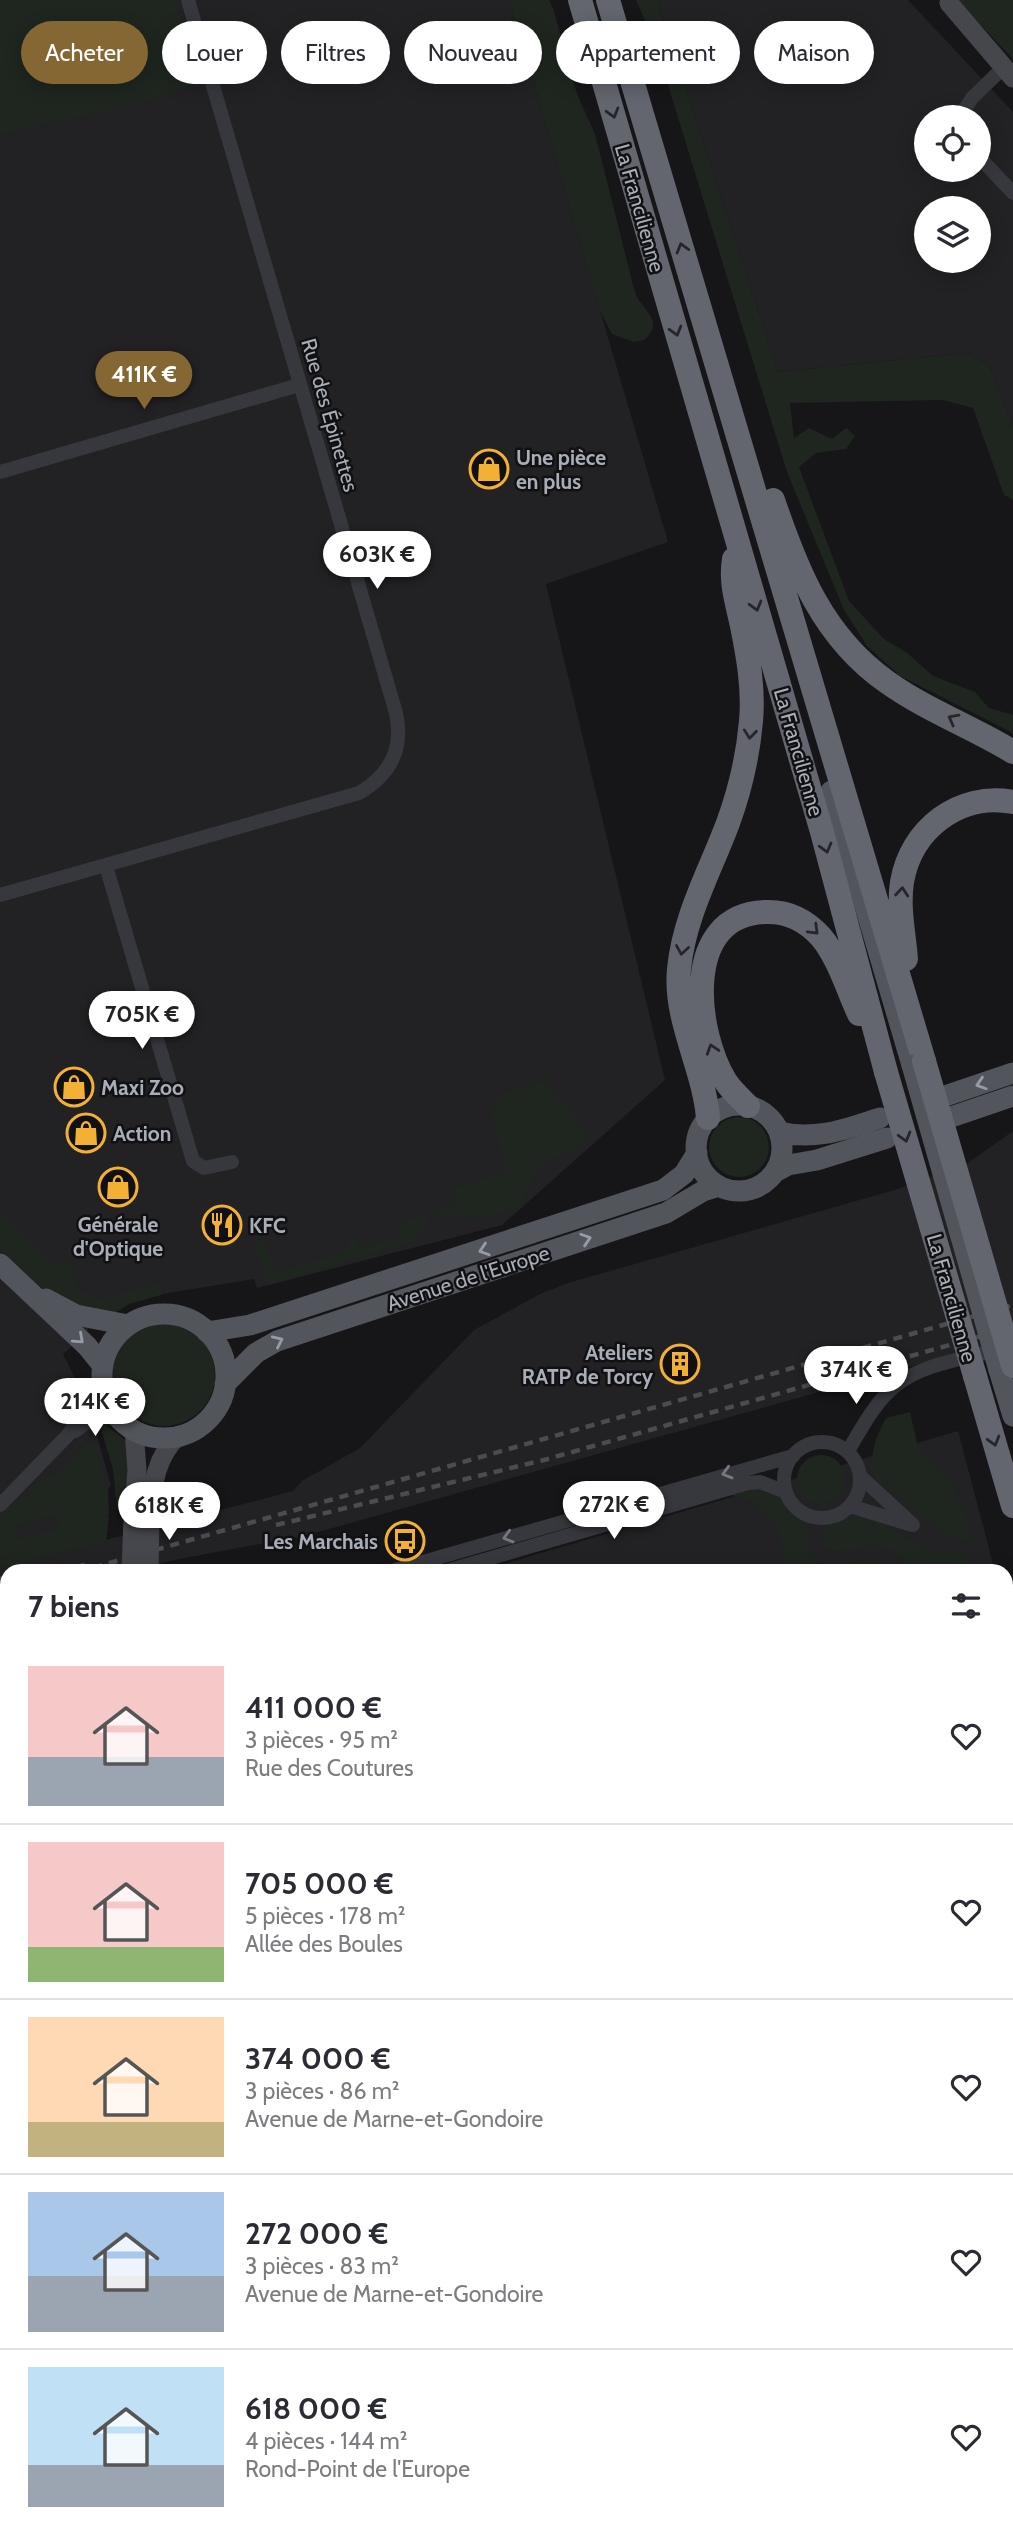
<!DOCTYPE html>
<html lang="fr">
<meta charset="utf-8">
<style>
body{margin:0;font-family:Cabin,sans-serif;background:#f7f7f7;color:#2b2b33;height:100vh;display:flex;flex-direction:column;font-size:26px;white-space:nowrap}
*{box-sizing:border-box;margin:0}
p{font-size:23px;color:#7c7c81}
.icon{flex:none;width:38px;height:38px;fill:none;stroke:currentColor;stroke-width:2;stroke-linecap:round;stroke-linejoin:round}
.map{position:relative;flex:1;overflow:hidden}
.side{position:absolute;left:0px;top:1564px;width:1013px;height:975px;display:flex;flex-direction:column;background:#fff;border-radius:21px 21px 0 0;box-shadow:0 4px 18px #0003}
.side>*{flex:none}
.guide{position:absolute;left:21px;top:21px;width:971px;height:63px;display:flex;gap:14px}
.controls{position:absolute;left:914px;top:105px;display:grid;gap:14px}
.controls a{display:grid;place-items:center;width:77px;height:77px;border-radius:50%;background:#fff;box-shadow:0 4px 18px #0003;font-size:35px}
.price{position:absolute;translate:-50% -60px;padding:0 16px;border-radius:24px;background:#fff;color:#222;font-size:23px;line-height:46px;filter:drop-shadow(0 2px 4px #0008)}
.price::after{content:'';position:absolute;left:50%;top:42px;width:21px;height:16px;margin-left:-10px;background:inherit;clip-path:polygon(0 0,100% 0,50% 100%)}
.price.selected{background:#856733;color:#fff}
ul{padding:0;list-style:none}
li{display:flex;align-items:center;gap:21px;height:175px;padding:0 28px}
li+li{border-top:2px solid #e1e1e2}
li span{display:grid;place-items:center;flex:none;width:196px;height:140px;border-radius:0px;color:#555}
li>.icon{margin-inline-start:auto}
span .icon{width:84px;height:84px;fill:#fffc;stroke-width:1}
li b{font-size:30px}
h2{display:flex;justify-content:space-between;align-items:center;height:84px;padding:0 28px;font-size:30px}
.chip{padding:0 24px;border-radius:32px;background:#fff;box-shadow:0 4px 18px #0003;font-size:24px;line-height:63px}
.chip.selected{background:#856733;color:#fff}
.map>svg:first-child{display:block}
.built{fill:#222225;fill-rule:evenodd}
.green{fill:#1e261f;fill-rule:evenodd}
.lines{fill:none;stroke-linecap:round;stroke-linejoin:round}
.street{stroke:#37383d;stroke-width:14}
.secondary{stroke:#45474d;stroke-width:19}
.primary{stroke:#53555c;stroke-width:21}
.highway{stroke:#63666e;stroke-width:24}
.rail{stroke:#4a4c52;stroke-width:4.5;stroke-dasharray:9 7;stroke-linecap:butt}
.secondary-bridge{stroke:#45474d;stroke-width:19}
.primary-bridge{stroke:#53555c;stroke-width:21}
.highway-bridge{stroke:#63666e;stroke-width:24}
.oneway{stroke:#26262a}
.oneway2{stroke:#979ba6}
.oneway3{stroke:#757881}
.labels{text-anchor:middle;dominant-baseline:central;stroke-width:5;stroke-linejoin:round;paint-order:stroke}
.street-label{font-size:21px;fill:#a8adb8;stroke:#111113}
.poi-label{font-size:21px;font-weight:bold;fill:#a8adb8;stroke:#111113;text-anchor:start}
</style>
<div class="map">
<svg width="1013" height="2539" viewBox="0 0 1013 2539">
<rect width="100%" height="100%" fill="#161618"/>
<!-- built -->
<path class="built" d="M 0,0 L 509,0 L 668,542 L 546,584 L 665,1080 L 502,1225 L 257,1288 L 254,1279 L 101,1304 L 86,1334 L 63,1354 L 88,1404 L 111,1485 L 108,1488 L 106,1540 L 293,1491 L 302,1481 L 360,1448 L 474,1330 L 540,1294 L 568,1283 L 898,1189 L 968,1163 L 1013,1131 L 1013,1338 L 304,1536 L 174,1560 L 132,1571 L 7,1572 L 7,1611 L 0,1613 Z
M 657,0 L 908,0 L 1013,112 L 1013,427 L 989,365 L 967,353 L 778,372 ZM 926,117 L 978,117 L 978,170 L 926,170 ZM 926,208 L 978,208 L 978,261 L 926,261 Z
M 958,1431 L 995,1571 L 476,1572 Z
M 1006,1614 L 1013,1640 L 1013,2539 L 637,2539 L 634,2532 L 1006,2532 Z
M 0,2122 L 7,2122 L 7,2351 L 4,2345 L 0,2345 Z
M 7,2453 L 7,2532 L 360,2532 L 366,2539 L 4,2539 L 0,2533 L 0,2460 Z"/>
<!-- green -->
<path class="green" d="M 0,0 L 175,0 L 199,84 L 147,101 L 0,135 Z
M 509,0 L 549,0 L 553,8 L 577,94 L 595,134 L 632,281 C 633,286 635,292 637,297 C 646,312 664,323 644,340 L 634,342 L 612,334 L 600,311 Z
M 636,0 L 657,0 L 778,372 L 967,353 L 989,365 L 1013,427 L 1013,500 L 1004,495 L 973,408 L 943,400 L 790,403 L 794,438 L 809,428 L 832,439 L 846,428 L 855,436 L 846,449 L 816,453 L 799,467 L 849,601 L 884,639 L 906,652 L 933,676 L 975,692 L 989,708 L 1013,715 L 1013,733 L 900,676 L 867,646 L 844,610 L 787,472 L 656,46 Z
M 957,0 L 1013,0 L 1013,59 Z
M 548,1080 L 556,1098 L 570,1104 L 567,1108 L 587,1132 L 583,1146 L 540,1164 C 523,1203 518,1219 470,1217 C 456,1217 446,1221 433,1214 L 455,1205 L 452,1191 L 455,1188 L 507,1172 L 491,1111 L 503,1093 Z
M709 1147a30 30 0 1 1 60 0a30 30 0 1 1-60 0Z
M 0,1210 L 50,1261 L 57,1264 L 70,1261 L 80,1293 L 89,1292 L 92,1301 L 162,1282 L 161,1295 L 129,1304 L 112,1315 L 59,1300 L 23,1272 L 0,1249 Z
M 430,1213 L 419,1238 L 414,1241 L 270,1285 L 266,1283 L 254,1238 L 266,1245 L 275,1272 L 350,1251 L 348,1240 L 356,1238 L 359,1248 L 403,1236 L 400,1223 Z
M113 1375a51 51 0 1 1 102 0a51 51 0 1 1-102 0Z
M 910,1412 L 919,1451 L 951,1484 L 962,1503 L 972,1543 L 943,1533 L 875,1479 C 868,1458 875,1437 886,1418 Z
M 106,1425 L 130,1444 L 127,1506 L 117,1509 L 113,1469 L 100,1426 Z
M 90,1439 L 95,1440 C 103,1455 101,1472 105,1488 L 108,1488 L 109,1515 L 88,1521 L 109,1516 L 106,1541 L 0,1569 L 0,1517 L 8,1507 L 28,1495 L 35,1483 L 60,1472 ZM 55,1515 L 59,1529 L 18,1539 L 14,1525 Z
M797 1479a24 24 0 1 1 48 0a24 24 0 1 1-48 0Z
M 756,1488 L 779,1495 L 791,1512 L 810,1522 C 802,1545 812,1569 840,1567 C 851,1566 862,1559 873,1560 C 881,1561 887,1566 891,1571 L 789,1571 C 779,1536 776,1501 734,1497 L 733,1494 Z
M 852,1514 C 894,1514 913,1560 956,1551 L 967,1558 L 965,1571 L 908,1571 C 878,1517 851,1567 823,1546 L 821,1530 L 829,1523 Z
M 617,2532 L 712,2532 L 716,2539 L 619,2539 Z"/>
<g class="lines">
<!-- street -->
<path class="street" d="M 960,117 L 972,98 L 1003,68
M 978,156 L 1013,193
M 0,472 L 299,385
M 106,866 L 193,1161 L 204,1168 L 232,1162
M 0,895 L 359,793 C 390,775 404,749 396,713 L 188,0
M 75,1431 L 93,1418 L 118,1417
M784 1480a38 38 0 1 1 76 0a38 38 0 1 1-76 0Z
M 848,1451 C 861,1429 875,1402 895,1386 C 923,1363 968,1358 1002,1349
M 860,1476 L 913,1525
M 0,1505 L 68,1435 L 102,1383
M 850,1506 L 909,1524
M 388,1572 L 793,1456
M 443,1572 L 748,1483 L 760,1482 L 786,1492
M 0,2014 L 7,2016
M 592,2532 L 594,2539"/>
<!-- secondary -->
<path class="secondary" d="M 949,3 L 1013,78
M 150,1516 C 153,1485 155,1457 179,1435
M 133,1518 L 137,1470 L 134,1430
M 0,1828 L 7,1816
M 0,1868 L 7,1856
M 0,2414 L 7,2416
M 396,2532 L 401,2539"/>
<!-- primary -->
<path class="primary" d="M 831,791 L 912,1065
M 948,1095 L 1013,1073
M696 1148a43 43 0 1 1 86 0a43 43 0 1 1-86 0Z
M 954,1116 L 1013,1096
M 779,1132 C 816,1141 845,1129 880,1118
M 775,1172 L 788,1165 L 817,1160 L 887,1138
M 0,1264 L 87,1346 L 103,1366
M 46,1299 L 76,1315 L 128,1325
M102 1376a62 62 0 1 1 124 0a62 62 0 1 1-124 0Z
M 207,1332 L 250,1325 L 663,1190 L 684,1174 L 697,1153
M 999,1370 L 1013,1416
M 225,1384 L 256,1353 L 277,1341 L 666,1213 L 703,1191 L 719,1186"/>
<!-- highway -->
<path class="highway" d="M 580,0 L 822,832 L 886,1072
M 608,0 L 924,1061
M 773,500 C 797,571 823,637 887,682 C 926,710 972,727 1013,752
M 906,959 C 904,933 898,908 902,882 C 911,829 959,792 1013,802
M 748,1106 C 740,1098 732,1091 726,1082 C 695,1032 681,915 765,912 C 788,911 806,920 821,937 C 838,957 848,990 859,1014
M 708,1118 C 704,1068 674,1020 679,969 C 684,917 710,871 728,823 C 740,790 748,756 751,721 C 754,689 748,656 742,626 C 737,602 730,583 734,559
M 975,1376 L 1013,1506"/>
<!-- rail -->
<path class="rail" d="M 276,1525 L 544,1460 L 1013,1327
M 47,1572 L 85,1565
M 78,1572 L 1013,1305
M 0,1579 L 7,1578
M 0,1601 L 7,1599"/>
<!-- secondary-bridge -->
<path class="secondary-bridge" d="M 131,1572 L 133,1518
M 149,1572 L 150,1516"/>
<!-- primary-bridge -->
<path class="primary-bridge" d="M 912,1065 L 999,1370"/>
<!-- highway-bridge -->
<path class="highway-bridge" d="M 924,1061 L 1013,1366
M 886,1072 L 975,1376"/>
</g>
<!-- one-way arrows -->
<defs><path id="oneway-chevron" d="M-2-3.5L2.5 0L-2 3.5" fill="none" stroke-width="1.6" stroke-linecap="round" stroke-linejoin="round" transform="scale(1.75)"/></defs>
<g class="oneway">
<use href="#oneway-chevron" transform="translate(613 113) rotate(74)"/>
<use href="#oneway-chevron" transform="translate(682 248) rotate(-106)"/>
<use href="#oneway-chevron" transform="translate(676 331) rotate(74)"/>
<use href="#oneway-chevron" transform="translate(756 606) rotate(74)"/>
<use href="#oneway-chevron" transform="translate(953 719) rotate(-152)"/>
<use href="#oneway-chevron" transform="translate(750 734) rotate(96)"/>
<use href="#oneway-chevron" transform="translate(826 848) rotate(75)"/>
<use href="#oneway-chevron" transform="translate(902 892) rotate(-85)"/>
<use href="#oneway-chevron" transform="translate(814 930) rotate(44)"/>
<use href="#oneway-chevron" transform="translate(682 950) rotate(99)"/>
<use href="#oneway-chevron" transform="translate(712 1049) rotate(-108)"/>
<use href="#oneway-chevron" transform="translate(905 1137) rotate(74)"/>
<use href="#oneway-chevron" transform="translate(994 1441) rotate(74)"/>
</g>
<g class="oneway2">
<use href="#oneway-chevron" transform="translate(981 1084) rotate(162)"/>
<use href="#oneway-chevron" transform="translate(586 1239) rotate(-18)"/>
<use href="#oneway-chevron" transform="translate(484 1250) rotate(162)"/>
<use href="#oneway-chevron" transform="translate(79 1339) rotate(42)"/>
<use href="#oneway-chevron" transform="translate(278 1341) rotate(-25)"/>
</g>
<g class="oneway3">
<use href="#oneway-chevron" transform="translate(727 1473) rotate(164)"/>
<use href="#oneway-chevron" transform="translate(508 1537) rotate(164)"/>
</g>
<!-- icons -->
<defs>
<symbol id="shop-ring" viewBox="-11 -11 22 22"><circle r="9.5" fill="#111113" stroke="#f2b134" stroke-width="1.5"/><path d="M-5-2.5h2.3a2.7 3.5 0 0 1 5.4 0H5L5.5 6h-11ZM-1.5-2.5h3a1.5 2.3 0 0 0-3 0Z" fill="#f2b134"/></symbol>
<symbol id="restaurant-ring" viewBox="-11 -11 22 22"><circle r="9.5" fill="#111113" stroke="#f2b134" stroke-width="1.5"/><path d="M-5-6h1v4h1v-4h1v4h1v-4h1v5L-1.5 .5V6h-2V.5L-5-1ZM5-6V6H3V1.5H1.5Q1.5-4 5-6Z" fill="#f2b134"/></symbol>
<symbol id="building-ring" viewBox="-11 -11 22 22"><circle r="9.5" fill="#111113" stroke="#f2b134" stroke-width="1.5"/><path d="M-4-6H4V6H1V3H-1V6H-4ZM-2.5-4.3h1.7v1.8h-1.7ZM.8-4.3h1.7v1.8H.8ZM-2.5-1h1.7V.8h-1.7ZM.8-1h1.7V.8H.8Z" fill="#f2b134"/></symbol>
<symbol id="bus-ring" viewBox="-11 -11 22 22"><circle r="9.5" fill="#111113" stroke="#f2b134" stroke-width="1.5"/><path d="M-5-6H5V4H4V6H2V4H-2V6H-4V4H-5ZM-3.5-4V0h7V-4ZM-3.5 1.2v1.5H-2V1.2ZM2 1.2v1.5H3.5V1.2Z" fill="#f2b134"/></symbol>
</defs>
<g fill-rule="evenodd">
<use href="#shop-ring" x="467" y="447" width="44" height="44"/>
<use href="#shop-ring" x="52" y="1065" width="44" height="44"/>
<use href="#shop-ring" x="64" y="1111" width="44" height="44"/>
<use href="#shop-ring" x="96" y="1165" width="44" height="44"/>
<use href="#restaurant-ring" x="200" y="1203" width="44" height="44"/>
<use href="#building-ring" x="658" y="1342" width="44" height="44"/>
<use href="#bus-ring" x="383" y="1519" width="44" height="44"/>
</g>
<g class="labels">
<!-- street labels -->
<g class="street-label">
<text transform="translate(640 208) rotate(74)">La Francilienne</text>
<text transform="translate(330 415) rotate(74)">Rue des Épinettes</text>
<text transform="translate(799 752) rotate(74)">La Francilienne</text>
<text transform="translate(468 1278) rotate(-18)">Avenue de l'Europe</text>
<text transform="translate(952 1298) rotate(74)">La Francilienne</text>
</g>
<!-- poi labels -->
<g class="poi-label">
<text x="516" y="457">Une pièce<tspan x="516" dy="24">en plus</tspan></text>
<text x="101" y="1087">Maxi Zoo</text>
<text x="113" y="1133">Action</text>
<text x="118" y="1224" text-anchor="middle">Générale<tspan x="118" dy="24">d'Optique</tspan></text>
<text x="249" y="1225">KFC</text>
<text x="653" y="1352" text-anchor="end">Ateliers<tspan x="653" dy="24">RATP de Torcy</tspan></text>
<text x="378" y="1541" text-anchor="end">Les Marchais</text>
</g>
</g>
</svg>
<div class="controls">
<a><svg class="icon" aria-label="locate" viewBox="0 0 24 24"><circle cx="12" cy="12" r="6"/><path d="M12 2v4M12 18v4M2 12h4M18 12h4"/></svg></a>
<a><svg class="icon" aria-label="layers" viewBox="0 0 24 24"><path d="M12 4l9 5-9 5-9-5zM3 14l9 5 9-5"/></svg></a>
</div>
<b class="price selected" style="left:144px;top:411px">411K €</b>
<b class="price" style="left:377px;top:591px">603K €</b>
<b class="price" style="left:142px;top:1051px">705K €</b>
<b class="price" style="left:856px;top:1406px">374K €</b>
<b class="price" style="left:95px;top:1438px">214K €</b>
<b class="price" style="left:614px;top:1541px">272K €</b>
<b class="price" style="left:169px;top:1542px">618K €</b>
<div class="guide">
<a class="chip selected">Acheter</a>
<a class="chip">Louer</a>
<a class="chip">Filtres</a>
<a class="chip">Nouveau</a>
<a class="chip">Appartement</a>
<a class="chip">Maison</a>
</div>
<section class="side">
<h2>7 biens<svg class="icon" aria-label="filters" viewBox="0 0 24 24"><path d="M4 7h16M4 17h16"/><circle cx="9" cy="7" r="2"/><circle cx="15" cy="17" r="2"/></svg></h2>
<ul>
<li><span style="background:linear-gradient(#f6c9c9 65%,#9aa5b1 0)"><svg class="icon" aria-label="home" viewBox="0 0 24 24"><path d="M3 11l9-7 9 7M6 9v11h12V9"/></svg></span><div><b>411 000 €</b><p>3 pièces · 95 m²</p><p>Rue des Coutures</p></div><svg class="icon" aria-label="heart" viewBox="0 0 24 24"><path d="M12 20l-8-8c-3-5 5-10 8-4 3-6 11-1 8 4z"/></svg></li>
<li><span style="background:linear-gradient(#f6c9c9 75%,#8fb573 0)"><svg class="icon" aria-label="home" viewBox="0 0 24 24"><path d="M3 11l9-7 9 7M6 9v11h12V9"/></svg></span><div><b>705 000 €</b><p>5 pièces · 178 m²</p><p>Allée des Boules</p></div><svg class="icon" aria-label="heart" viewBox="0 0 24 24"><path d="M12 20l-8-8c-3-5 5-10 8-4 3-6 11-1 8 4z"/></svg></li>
<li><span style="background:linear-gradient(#ffd9b3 75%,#c2b280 0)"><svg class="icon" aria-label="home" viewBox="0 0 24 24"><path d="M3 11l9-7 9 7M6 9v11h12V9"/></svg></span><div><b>374 000 €</b><p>3 pièces · 86 m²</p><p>Avenue de Marne-et-Gondoire</p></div><svg class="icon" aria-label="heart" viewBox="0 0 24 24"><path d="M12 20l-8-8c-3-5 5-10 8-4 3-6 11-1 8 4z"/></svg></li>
<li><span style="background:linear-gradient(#a9c7e8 60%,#9aa5b1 0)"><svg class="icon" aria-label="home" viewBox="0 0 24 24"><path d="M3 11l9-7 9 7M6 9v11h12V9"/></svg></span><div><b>272 000 €</b><p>3 pièces · 83 m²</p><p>Avenue de Marne-et-Gondoire</p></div><svg class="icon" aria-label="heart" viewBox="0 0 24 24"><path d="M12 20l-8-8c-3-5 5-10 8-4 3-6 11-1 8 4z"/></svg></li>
<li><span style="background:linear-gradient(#bfe0f5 70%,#9aa5b1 0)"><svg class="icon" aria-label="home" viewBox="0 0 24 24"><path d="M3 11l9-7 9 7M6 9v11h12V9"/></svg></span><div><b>618 000 €</b><p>4 pièces · 144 m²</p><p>Rond-Point de l'Europe</p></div><svg class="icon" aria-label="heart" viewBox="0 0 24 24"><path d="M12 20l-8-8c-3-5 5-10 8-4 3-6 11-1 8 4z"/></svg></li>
</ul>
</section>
</div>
